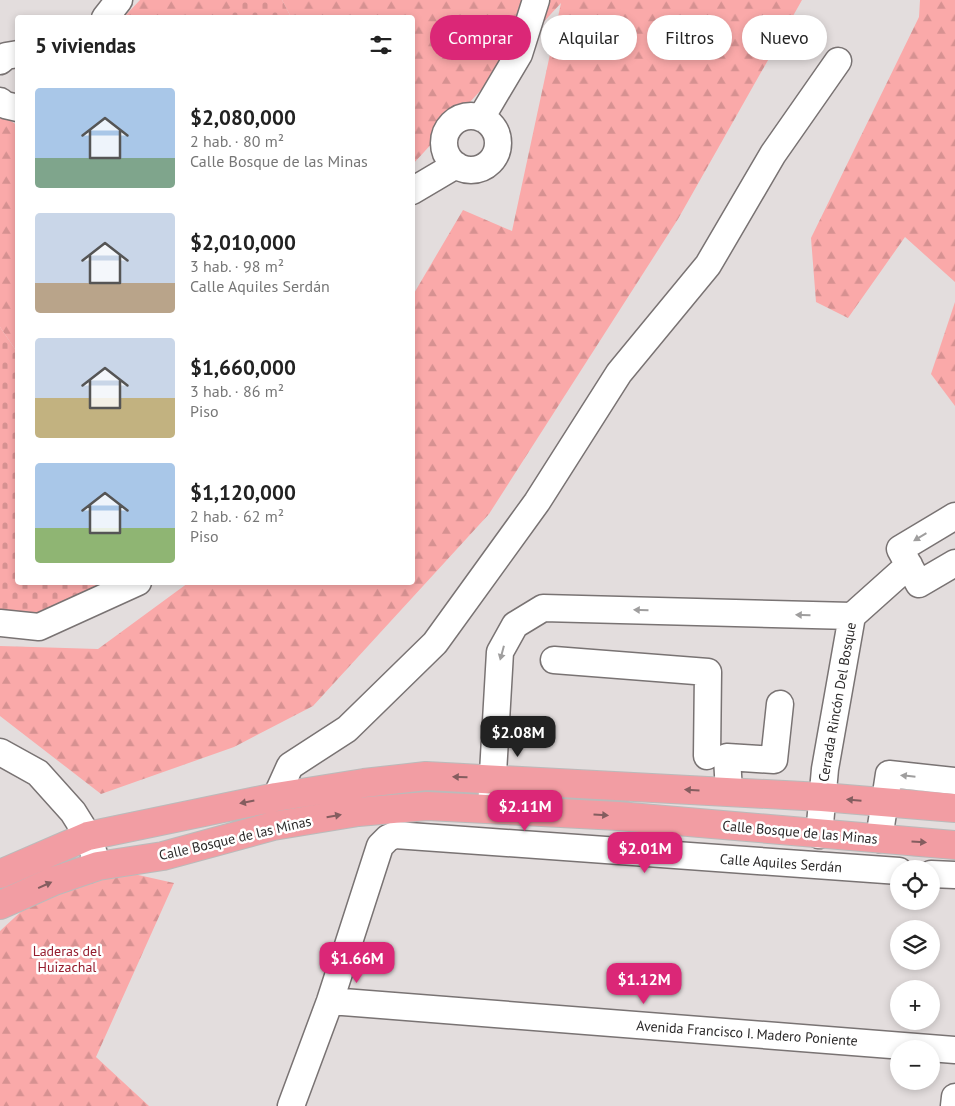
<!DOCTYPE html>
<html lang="es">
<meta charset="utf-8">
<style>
body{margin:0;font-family:"PT Sans",sans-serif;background:#f6f6f6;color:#222;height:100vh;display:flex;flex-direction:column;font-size:19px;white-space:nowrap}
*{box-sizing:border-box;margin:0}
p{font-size:16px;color:#767676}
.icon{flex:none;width:28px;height:28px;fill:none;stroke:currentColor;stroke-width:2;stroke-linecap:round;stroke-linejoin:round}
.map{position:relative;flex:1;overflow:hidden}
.side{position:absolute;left:15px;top:15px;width:400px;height:570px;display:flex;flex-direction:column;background:#fff;border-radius:5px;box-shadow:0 2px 8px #0003}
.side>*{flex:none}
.top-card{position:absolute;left:430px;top:15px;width:450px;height:45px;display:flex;gap:10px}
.controls{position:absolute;left:890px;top:860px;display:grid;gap:10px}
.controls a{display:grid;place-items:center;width:50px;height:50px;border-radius:50%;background:#fff;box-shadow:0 2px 8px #0003;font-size:25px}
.price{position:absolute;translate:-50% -42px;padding:0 11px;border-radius:10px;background:#db2777;color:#fff;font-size:16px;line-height:32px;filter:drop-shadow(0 1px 2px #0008)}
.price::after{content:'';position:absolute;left:50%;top:30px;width:15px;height:11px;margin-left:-8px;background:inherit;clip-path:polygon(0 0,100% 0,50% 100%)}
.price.active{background:#222;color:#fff}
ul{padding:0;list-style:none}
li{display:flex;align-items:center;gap:15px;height:125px;padding:0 20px}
li span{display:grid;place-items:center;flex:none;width:140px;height:100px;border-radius:5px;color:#555}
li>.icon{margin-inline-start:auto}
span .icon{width:60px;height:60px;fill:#fffc;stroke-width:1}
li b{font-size:21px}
h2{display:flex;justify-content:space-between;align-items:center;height:60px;padding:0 20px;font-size:21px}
.pill{padding:0 18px;border-radius:22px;background:#fff;box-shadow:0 2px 8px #0003;font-size:18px;line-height:45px}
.pill.active{background:#db2777;color:#fff}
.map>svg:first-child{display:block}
.forest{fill:url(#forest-firs)}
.cemetery{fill:url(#cemetery-stones)}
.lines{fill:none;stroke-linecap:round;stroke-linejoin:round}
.minor-casing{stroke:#797373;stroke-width:29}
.major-casing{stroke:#bbbaba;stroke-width:30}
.minor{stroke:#fff;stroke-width:26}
.major{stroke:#f29da3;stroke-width:28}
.oneway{fill:#9f9e9e}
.oneway2{fill:#845d5f}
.labels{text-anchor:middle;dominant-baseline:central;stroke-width:5;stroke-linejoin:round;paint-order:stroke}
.street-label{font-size:14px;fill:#2a2828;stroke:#fff}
.park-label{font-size:14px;fill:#951d2e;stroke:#fff}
</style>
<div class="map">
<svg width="955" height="1106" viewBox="0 0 955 1106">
<defs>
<pattern id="forest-firs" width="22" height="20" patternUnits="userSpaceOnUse" patternTransform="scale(1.25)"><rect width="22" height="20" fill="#faa9a9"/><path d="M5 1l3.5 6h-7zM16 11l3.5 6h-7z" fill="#d69191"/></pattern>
<pattern id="cemetery-stones" width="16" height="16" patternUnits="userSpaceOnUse" patternTransform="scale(1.25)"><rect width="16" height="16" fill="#faa9a9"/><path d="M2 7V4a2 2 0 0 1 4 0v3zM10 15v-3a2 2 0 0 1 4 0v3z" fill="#d69191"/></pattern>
</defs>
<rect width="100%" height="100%" fill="#e3dddd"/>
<!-- forest -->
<path class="forest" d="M 140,0 L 244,0 L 223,17 L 123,18 Z
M 282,0 L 802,0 L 678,219 L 489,514 L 313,706 L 234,747 L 101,794 L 0,716 L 0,646 L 98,649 L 188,583 L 412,582 L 413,295 L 463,210 L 512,231 L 561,3 L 413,164 L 412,18 L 291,17 Z
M 920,0 L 955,0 L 955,282 L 905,237 L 848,318 L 816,302 L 811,238 L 919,17 Z
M 0,114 L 17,125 L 17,352 L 0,327 Z
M 955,302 L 955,406 L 931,374 Z
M 98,866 L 174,883 L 96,1057 L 149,1106 L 0,1106 L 0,931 L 54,881 Z"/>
<!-- cemetery -->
<path class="cemetery" d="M 241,0 L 282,0 L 291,17 L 218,17 Z
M 0,327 L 17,352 L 18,582 L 116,583 L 39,618 L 0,614 Z"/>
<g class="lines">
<defs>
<path id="minor" d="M 105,18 L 119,0
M 0,61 L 6,56 L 18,54
M 0,101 L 5,105 L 18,108
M444 143a27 27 0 1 1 54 0a27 27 0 1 1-54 0Z
M 481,118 L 519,54 L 536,0
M 412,191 L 456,165
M 955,516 L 900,549 L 919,584 L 955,563
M 0,623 L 39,627 L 138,582
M 554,660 L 708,672 L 707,756
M 0,752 L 38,773 L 73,812 L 88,836 L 98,866
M 729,792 L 727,757 L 774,760 L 780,704
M 276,797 L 290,766 L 347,729 L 435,643 L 537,502 L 619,373 L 708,265 L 773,154 L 838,61
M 491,808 L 500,652 L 515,625 L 543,608 L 852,616
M 819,835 L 825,769 L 852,616 L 909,565
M 879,839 L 889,774 L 955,781
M 931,874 L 955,875
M 330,1001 L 955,1050
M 291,1106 L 330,1001 L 380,846 L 388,838 L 395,835 L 899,871
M 954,1106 L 955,1097"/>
<path id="major" d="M 0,874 L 88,836 L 276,797 L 364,783 L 426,776 L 822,797 L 955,808
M 0,905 L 54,881 L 98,866 L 163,856 L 273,826 L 358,812 L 427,806 L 618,816 L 955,845"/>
</defs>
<!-- minor casing -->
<use href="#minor" class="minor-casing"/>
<!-- major casing -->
<use href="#major" class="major-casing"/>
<!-- minor -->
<use href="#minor" class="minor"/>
<!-- major -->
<use href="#major" class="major"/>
</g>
<!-- one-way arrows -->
<defs><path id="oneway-solid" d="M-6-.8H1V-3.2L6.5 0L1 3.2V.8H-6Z" transform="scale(1.25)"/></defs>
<g class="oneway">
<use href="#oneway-solid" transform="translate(920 537) rotate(149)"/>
<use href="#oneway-solid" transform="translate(641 610) rotate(-178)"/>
<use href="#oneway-solid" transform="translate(803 615) rotate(-178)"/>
<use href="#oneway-solid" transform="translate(502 653) rotate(105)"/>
<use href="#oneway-solid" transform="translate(908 776) rotate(-174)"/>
</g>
<g class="oneway2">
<use href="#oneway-solid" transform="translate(460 777) rotate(-178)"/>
<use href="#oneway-solid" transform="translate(692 790) rotate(-177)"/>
<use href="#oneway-solid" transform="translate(854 800) rotate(-175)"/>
<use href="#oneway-solid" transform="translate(247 802) rotate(169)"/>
<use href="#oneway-solid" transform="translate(601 815) rotate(4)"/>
<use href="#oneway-solid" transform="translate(334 816) rotate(-10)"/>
<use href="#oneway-solid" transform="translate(919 842) rotate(4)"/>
<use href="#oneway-solid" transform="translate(45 885) rotate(-24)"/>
</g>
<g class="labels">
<!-- street labels -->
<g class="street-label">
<text transform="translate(837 702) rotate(-80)">Cerrada Rincón Del Bosque</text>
<text transform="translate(800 832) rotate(5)">Calle Bosque de las Minas</text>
<text transform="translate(235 838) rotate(-13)">Calle Bosque de las Minas</text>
<text transform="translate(781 863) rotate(4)">Calle Aquiles Serdán</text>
<text transform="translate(747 1033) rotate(4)">Avenida Francisco I. Madero Poniente</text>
</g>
<!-- park labels -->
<g class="park-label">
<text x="67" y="951">Laderas del<tspan x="67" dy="16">Huizachal</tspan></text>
</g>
</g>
</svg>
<div class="controls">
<a><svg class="icon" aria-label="locate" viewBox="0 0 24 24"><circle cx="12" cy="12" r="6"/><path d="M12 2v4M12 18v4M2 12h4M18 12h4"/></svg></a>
<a><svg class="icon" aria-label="layers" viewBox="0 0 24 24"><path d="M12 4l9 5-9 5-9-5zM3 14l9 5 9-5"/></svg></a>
<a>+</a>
<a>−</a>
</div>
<b class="price active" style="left:518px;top:758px">$2.08M</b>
<b class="price" style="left:525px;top:832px">$2.11M</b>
<b class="price" style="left:645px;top:874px">$2.01M</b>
<b class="price" style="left:357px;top:984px">$1.66M</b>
<b class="price" style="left:644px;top:1005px">$1.12M</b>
<div class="top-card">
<a class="pill active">Comprar</a>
<a class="pill">Alquilar</a>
<a class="pill">Filtros</a>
<a class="pill">Nuevo</a>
</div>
<section class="side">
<h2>5 viviendas<svg class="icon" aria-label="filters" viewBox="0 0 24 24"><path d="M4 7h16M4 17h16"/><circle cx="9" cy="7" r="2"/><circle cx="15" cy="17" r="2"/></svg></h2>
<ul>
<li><span style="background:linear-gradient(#a9c7e8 70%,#7fa58c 0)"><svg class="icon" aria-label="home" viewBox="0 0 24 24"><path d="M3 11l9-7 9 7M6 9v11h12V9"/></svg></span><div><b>$2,080,000</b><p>2 hab. · 80 m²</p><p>Calle Bosque de las Minas</p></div></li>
<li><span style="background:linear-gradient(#c9d6e8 70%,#b9a48a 0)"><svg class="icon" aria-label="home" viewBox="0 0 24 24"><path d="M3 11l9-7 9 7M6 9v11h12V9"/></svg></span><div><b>$2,010,000</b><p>3 hab. · 98 m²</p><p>Calle Aquiles Serdán</p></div></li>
<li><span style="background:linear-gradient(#c9d6e8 60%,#c2b280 0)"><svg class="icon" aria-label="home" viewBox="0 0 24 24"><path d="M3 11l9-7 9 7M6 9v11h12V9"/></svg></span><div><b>$1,660,000</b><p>3 hab. · 86 m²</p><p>Piso</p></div></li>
<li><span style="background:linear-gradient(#a9c7e8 65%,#8fb573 0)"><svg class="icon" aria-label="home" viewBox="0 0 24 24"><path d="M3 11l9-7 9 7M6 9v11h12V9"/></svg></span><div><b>$1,120,000</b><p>2 hab. · 62 m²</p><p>Piso</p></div></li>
</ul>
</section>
</div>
